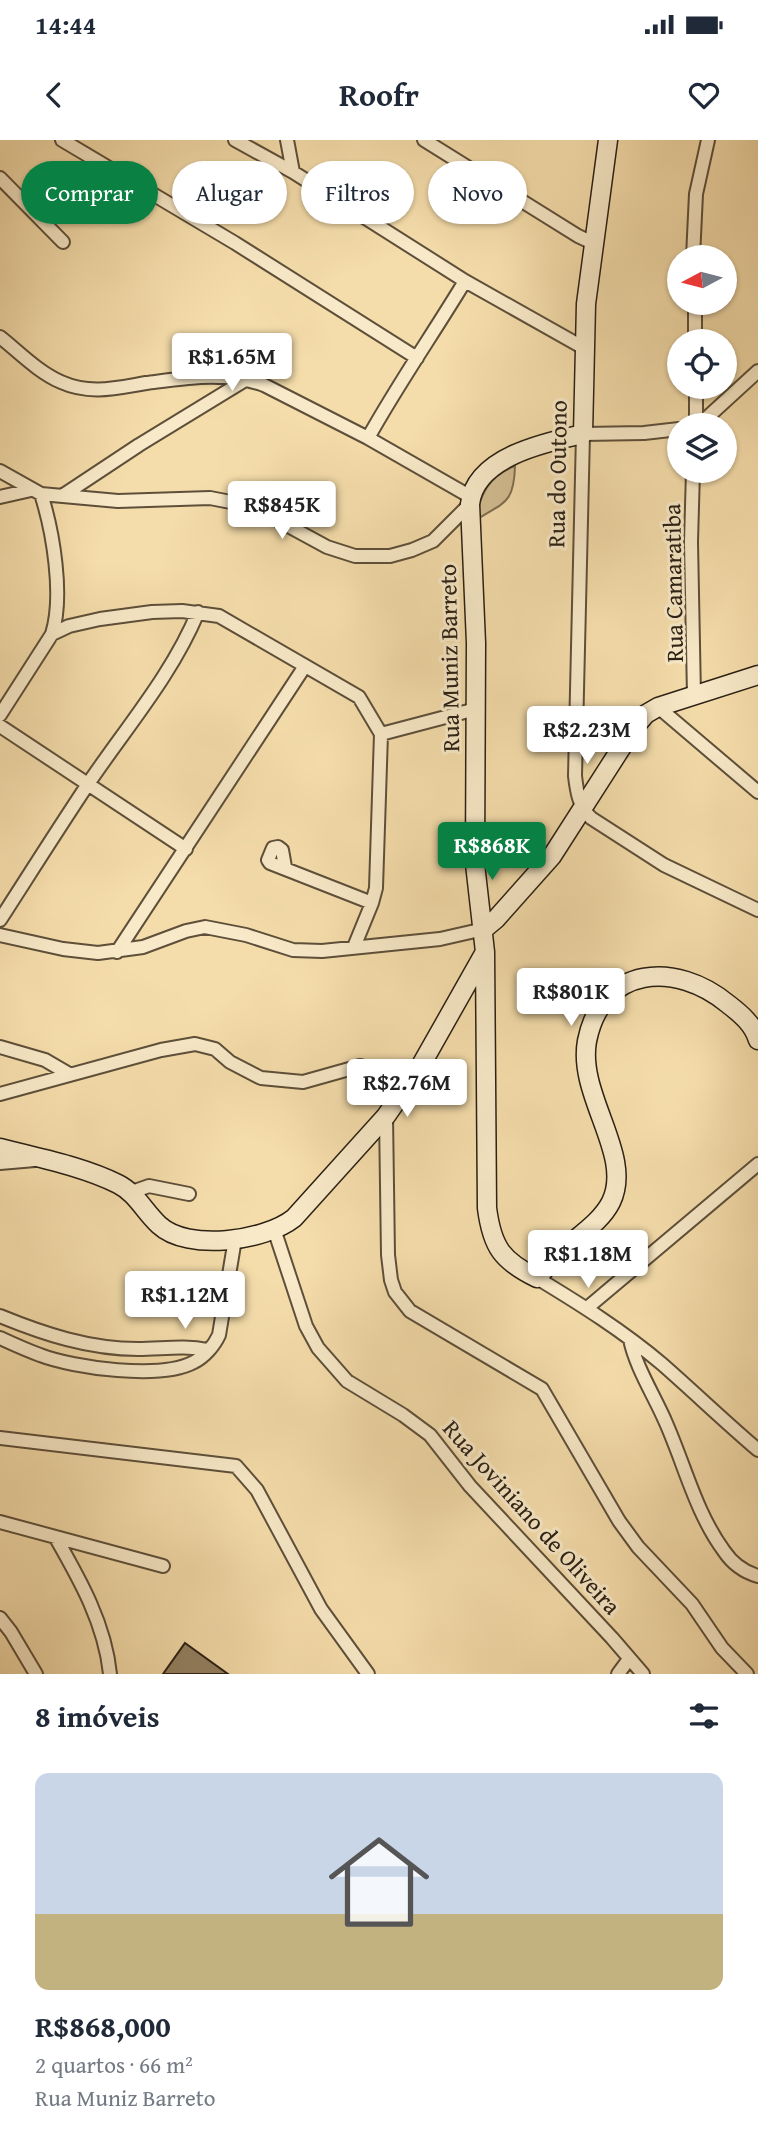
<!DOCTYPE html>
<html lang="pt">
<meta charset="utf-8">
<style>
body{margin:0;font-family:"Gentium Book Plus",serif;background:#f2f2f3;color:#1f2937;height:100vh;display:flex;flex-direction:column;font-size:26px;white-space:nowrap}
*{box-sizing:border-box;margin:0}
p{font-size:23px;color:#747a83}
.icon{flex:none;width:38px;height:38px;fill:none;stroke:currentColor;stroke-width:2;stroke-linecap:round;stroke-linejoin:round}
.map{position:relative;height:1534px;overflow:hidden}
.drawer{display:flex;flex-direction:column;background:#fff;flex:1}
.drawer>*{flex:none}
.banner{position:absolute;left:21px;top:21px;width:718px;height:63px;display:flex;gap:14px}
.needle{width:46px;rotate:263deg}
.buttons{position:absolute;left:667px;top:105px;display:grid;gap:14px}
.buttons a{display:grid;place-items:center;width:70px;height:70px;border-radius:50%;background:#fff;box-shadow:0 2px 5px #0004;font-size:35px}
.price{position:absolute;translate:-50% -60px;padding:0 16px;border-radius:7px;background:#fff;color:#222;font-size:23px;line-height:46px;filter:drop-shadow(0 2px 4px #0008)}
.price::after{content:'';position:absolute;left:50%;top:42px;width:21px;height:16px;margin-left:-10px;background:inherit;clip-path:polygon(0 0,100% 0,50% 100%)}
.price.active{background:#0b8043;color:#fff}
ul{padding:0;list-style:none}
li{display:grid;align-content:center;gap:14px;height:371px;padding:0 35px}
li+li{border-top:2px solid #e0e1e3}
li span{display:grid;place-items:center;height:217px;border-radius:14px;color:#555}
li>.icon{margin-inline-start:auto}
span .icon{width:126px;height:126px;fill:#fffc;stroke-width:1}
li b{font-size:30px}
h2{display:flex;justify-content:space-between;align-items:center;height:84px;padding:0 35px;font-size:30px}
.pill{padding:0 24px;border-radius:32px;background:#fff;box-shadow:0 2px 5px #0004;font-size:24px;line-height:63px}
.pill.active{background:#0b8043;color:#fff}
.status{display:flex;justify-content:space-between;align-items:center;height:49px;padding:0 35px;background:#fff;direction:ltr}
.status svg{height:19px;fill:currentColor}
header{display:flex;justify-content:space-between;align-items:center;height:91px;padding:0 35px;background:#fff;font-size:32px;font-weight:600}
.map>svg:first-child{display:block}
.green{fill:#d2bd91;stroke:#7e6e52;stroke-width:2}
.building{fill:#948263;stroke:#2a2014;stroke-width:2}
.lines{fill:none;stroke-linecap:round;stroke-linejoin:round}
.street-casing{stroke:#5d4f3a;stroke-width:16}
.secondary-casing{stroke:#2a2014;stroke-width:21}
.street{stroke:#f8e9c8;stroke-width:12}
.secondary{stroke:#f8e9c8;stroke-width:18}
.labels{text-anchor:middle;dominant-baseline:central;stroke-width:6;stroke-linejoin:round;paint-order:stroke}
.street-label{font-size:24px;fill:#2a2014;stroke:#f8e9c8}
</style>
<div class="status"><b>14:44</b><svg viewBox="0 0 49 12"><path d="M0 12V9h3v3zM5 12V6h3v6zM10 12V3h3v9zM15 12V0h3v12zM26 1h20v11H26zM47 4h2v5h-2z"/></svg></div>
<header><svg class="icon" aria-label="back" viewBox="0 0 24 24"><path d="M15 5l-7 7 7 7"/></svg>Roofr<svg class="icon" aria-label="heart" viewBox="0 0 24 24"><path d="M12 20l-8-8c-3-5 5-10 8-4 3-6 11-1 8 4z"/></svg></header>
<div class="map">
<svg width="758" height="1534" viewBox="0 0 758 1534">
<rect width="100%" height="100%" fill="#f5ddab"/>
<filter id="stains"><feTurbulence type="fractalNoise" baseFrequency=".00286" numOctaves="4"/><feColorMatrix values="0 0 0 0 .2 0 0 0 0 .09 0 0 0 0 .02 0 0 0 .5 -.17"/></filter>
<radialGradient id="worn" r=".72"><stop offset=".6" stop-color="#630" stop-opacity="0"/><stop offset="1" stop-color="#630" stop-opacity=".3"/></radialGradient>
<!-- green -->
<path class="green" d="M 515,326 C 514,364 504,362 476,380 C 480,354 489,336 515,326 Z"/>
<!-- building -->
<path class="building" d="M 185,1503 L 228,1534 L 163,1534 Z"/>
<g class="lines">
<defs>
<path id="street" d="M 62,0 L 235,103 L 417,218
M 235,0 L 293,32 L 465,141 L 584,208
M 287,0 L 293,32
M 424,0 L 578,96 L 593,103
M 0,38 L 63,102
M 693,117 L 696,54 L 708,0
M 695,163 L 695,201
M 0,197 C 19,212 38,232 61,242 C 90,255 116,248 146,243 C 186,238 225,231 264,245 L 368,298 L 471,357
M 696,247 L 696,285
M 699,285 L 758,231
M 679,289 L 644,293 L 583,294 L 575,636 C 577,653 579,666 591,678 L 664,725 L 758,770
M 368,298 C 398,244 433,194 465,141
M 0,331 L 41,354 L 118,361 L 210,358 L 236,363 L 259,370 L 327,407 L 355,416 L 390,416 L 412,410 L 433,401 L 470,364
M 693,331 L 691,402 L 694,556
M 41,354 C 53,391 64,456 52,494
M 62,356 L 139,305 L 247,239
M 0,357 L 31,350
M 658,567 L 758,652
M 0,575 L 52,494 L 69,486 L 100,479 L 152,472 L 182,471 L 219,476 L 359,557 L 381,594
M 0,586 L 186,709
M 285,727 L 282,710 L 278,707 L 273,708 L 268,720 L 270,723 L 372,763
M 0,780 C 29,735 58,689 88,644 C 125,589 172,535 198,472
M 0,795 L 63,809 L 98,813 L 143,807 L 186,791 L 205,787 L 246,795 L 293,810 L 322,811 L 440,799 L 484,789
M 354,807 L 372,763 L 376,748 L 381,594 L 476,569
M 117,812 L 305,526
M 0,907 L 45,920 L 69,934
M 0,954 L 161,910 L 195,904 L 215,909 L 230,922 L 261,938 L 303,942 L 360,926 L 373,930 L 404,949
M 386,976 L 388,1115 L 391,1140 L 395,1152 L 410,1171 L 542,1249 L 619,1381 L 638,1407 L 692,1464 L 722,1508 L 747,1534
M 0,1023 L 35,1020
M 132,1052 L 149,1046 L 189,1054
M 274,1089 L 306,1186 L 318,1208 L 347,1241 L 403,1275 L 430,1295 L 470,1346 L 612,1498 L 643,1534
M 537,1138 C 580,1164 623,1191 662,1224 C 694,1252 725,1282 758,1310
M 587,1168 L 758,1024
M 0,1176 C 44,1194 89,1209 138,1209 C 162,1209 184,1205 208,1210
M 0,1198 C 13,1204 26,1210 40,1215 C 74,1228 161,1240 194,1222 C 204,1217 214,1206 219,1195 L 235,1099
M 630,1199 C 635,1226 655,1257 666,1283 C 685,1326 696,1373 724,1411 C 732,1423 744,1432 758,1436
M 0,1298 L 236,1326 L 257,1350 L 321,1469 L 368,1534
M 0,1382 L 163,1426
M 56,1398 C 80,1440 105,1484 110,1534
M 0,1478 L 11,1492 L 36,1534
M 618,1534 L 629,1519"/>
<path id="secondary" d="M 608,0 L 586,164 L 583,294 C 546,302 475,317 470,364 L 476,503 L 475,724 L 485,812 L 487,1068 C 492,1107 502,1121 537,1138 C 545,1129 553,1120 562,1111 C 578,1096 601,1082 611,1062 C 634,1015 577,956 587,901 C 602,825 676,821 728,864 C 741,874 753,884 758,900
M 484,789 L 496,779 L 552,716 L 634,588 L 646,574 L 658,567 L 758,535
M 0,1008 C 38,1018 82,1026 118,1044 C 136,1053 144,1071 159,1085 C 188,1112 265,1101 294,1078 L 386,976 L 420,927 L 485,812"/>
</defs>
<!-- street casing -->
<use href="#street" class="street-casing"/>
<!-- secondary casing -->
<use href="#secondary" class="secondary-casing"/>
<!-- street -->
<use href="#street" class="street"/>
<!-- secondary -->
<use href="#secondary" class="secondary"/>
</g>
<g class="labels">
<!-- street labels -->
<g class="street-label">
<text transform="translate(557 334) rotate(-89)">Rua do Outono</text>
<text transform="translate(673 443) rotate(-91)">Rua Camaratiba</text>
<text transform="translate(449 518) rotate(-91)">Rua Muniz Barreto</text>
<text transform="translate(532 1377) rotate(48)">Rua Joviniano de Oliveira</text>
</g>
</g>
<rect width="100%" height="100%" filter="url(#stains)"/>
<rect width="100%" height="100%" fill="url(#worn)"/>
</svg>
<div class="buttons">
<a><svg class="needle" viewBox="-14 -14 28 28"><path d="M0-13l5 13h-10z" fill="#e53935"/><path d="M0 13l5-13h-10z" fill="#747a83"/></svg></a>
<a><svg class="icon" aria-label="locate" viewBox="0 0 24 24"><circle cx="12" cy="12" r="6"/><path d="M12 2v4M12 18v4M2 12h4M18 12h4"/></svg></a>
<a><svg class="icon" aria-label="layers" viewBox="0 0 24 24"><path d="M12 4l9 5-9 5-9-5zM3 14l9 5 9-5"/></svg></a>
</div>
<b class="price" style="left:232px;top:253px">R$1.65M</b>
<b class="price" style="left:282px;top:401px">R$845K</b>
<b class="price" style="left:587px;top:626px">R$2.23M</b>
<b class="price active" style="left:492px;top:742px">R$868K</b>
<b class="price" style="left:571px;top:888px">R$801K</b>
<b class="price" style="left:407px;top:979px">R$2.76M</b>
<b class="price" style="left:588px;top:1150px">R$1.18M</b>
<b class="price" style="left:185px;top:1191px">R$1.12M</b>
<div class="banner">
<a class="pill active">Comprar</a>
<a class="pill">Alugar</a>
<a class="pill">Filtros</a>
<a class="pill">Novo</a>
</div>
</div>
<section class="drawer">
<h2>8 imóveis<svg class="icon" aria-label="filters" viewBox="0 0 24 24"><path d="M4 7h16M4 17h16"/><circle cx="9" cy="7" r="2"/><circle cx="15" cy="17" r="2"/></svg></h2>
<ul>
<li><span style="background:linear-gradient(#c9d6e8 65%,#c2b280 0)"><svg class="icon" aria-label="home" viewBox="0 0 24 24"><path d="M3 11l9-7 9 7M6 9v11h12V9"/></svg></span><div><b>R$868,000</b><p>2 quartos · 66 m²</p><p>Rua Muniz Barreto</p></div></li>
</ul>
</section>
